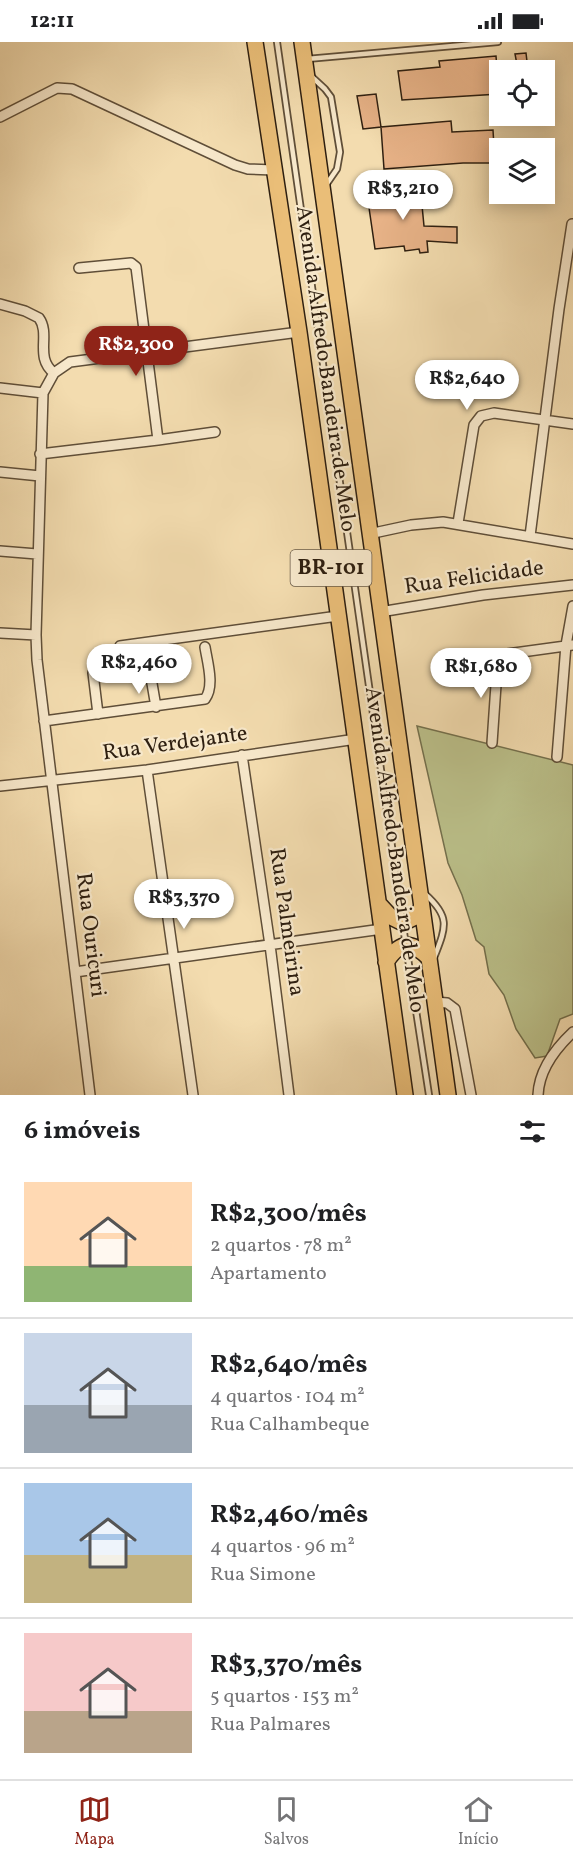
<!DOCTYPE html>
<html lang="pt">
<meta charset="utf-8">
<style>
body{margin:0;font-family:Vollkorn,serif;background:#f6f6f6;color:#202124;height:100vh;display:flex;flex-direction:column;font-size:22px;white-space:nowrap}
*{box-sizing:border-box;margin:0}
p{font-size:20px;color:#757577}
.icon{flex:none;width:33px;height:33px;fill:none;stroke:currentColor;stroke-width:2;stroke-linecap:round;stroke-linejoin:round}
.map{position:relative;height:1053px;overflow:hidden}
.panel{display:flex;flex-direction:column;background:#fff;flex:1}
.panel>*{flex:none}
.buttons{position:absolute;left:489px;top:18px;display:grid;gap:12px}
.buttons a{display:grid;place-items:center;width:66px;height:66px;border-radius:0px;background:#fff;box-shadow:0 3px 15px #0003;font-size:30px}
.price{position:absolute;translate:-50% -51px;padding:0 14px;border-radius:21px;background:#fff;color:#222;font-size:20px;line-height:39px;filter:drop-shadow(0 2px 3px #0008)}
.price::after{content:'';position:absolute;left:50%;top:36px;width:18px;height:14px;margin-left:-9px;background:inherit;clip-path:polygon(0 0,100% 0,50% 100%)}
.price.current{background:#8f2418;color:#fff}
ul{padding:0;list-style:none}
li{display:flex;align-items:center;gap:18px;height:150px;padding:0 24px}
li+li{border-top:2px solid #e0e0e0}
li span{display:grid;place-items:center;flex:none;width:168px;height:120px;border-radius:0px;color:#555}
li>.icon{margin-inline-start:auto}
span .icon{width:72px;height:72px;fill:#fffc;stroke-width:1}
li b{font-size:26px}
h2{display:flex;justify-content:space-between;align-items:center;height:72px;padding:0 24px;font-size:26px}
.status{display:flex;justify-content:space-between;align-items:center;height:42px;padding:0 30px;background:#fff;direction:ltr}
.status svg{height:16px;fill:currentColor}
.dock{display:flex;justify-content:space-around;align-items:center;height:84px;border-top:2px solid #e0e0e0;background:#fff;font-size:16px;color:#757577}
.dock a{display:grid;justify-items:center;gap:3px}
.dock .current{color:#8f2418}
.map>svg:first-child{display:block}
.green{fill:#bbc08a;stroke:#74704d;stroke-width:1.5}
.building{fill:#e7b287;stroke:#2e1f10;stroke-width:1.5}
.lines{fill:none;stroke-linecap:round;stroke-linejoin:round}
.service-casing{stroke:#5f4e38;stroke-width:8}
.minor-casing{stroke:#5f4e38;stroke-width:12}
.trunk-casing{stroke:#2e1f10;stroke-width:18}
.service{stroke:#f7e8cb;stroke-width:4.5}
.minor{stroke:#f7e8cb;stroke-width:9}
.trunk{stroke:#eabe78;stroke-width:15}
.labels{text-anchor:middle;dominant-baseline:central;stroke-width:4.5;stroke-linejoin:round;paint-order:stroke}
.shield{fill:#f7e8cb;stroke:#6a5b48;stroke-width:1.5}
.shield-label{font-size:21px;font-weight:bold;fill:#2e1f10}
.street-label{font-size:22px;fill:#2e1f10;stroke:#f7e8cb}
</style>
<div class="status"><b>12:11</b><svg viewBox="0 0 49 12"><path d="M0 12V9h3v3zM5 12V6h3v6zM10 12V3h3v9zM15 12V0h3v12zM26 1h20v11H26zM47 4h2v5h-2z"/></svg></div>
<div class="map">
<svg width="573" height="1053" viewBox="0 0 573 1053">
<rect width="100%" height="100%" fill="#f3dcaf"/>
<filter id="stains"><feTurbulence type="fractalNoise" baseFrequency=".00333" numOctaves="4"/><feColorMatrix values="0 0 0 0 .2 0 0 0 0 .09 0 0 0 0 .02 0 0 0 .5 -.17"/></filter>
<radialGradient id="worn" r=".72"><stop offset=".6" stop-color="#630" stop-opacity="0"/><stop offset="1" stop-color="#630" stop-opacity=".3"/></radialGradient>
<!-- green -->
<path class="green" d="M 417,684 L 573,723 L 573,972 L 560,977 L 547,1014 L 535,1016 L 516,987 L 504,953 L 489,932 L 484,905 L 476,898 L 462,853 L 448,821 Z"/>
<!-- building -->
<path class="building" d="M 526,11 L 528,28 L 518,28 L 515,12 Z
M 496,14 L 499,52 L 402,58 L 398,29 L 440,25 L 439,19 Z
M 376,52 L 381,85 L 363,87 L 357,54 Z
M 451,79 L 452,90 L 493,88 L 495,121 L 463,121 L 384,127 L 381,85 Z
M 375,144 L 375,146 L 390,144 L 391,148 L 405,146 L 406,155 L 421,153 L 424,184 L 457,185 L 457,201 L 427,199 L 428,210 L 420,211 L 419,207 L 405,209 L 404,204 L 375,207 L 366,145 Z"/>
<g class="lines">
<defs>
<path id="service" d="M 277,0 L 402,875
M 307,17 L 498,0
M 312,35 L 325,47 L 331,55 L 340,110 L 337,127 L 326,143
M 425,852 C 451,875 446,885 434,916
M 403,884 L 429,1053"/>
<path id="minor" d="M 0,75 L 57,46 L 72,47 L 235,123 L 248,127 L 274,128
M 79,226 L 131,221 L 136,225 L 158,398 L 215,390
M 0,262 L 25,269 L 39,276 C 51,293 34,315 54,331
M 0,346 L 43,351
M 40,412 L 158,398
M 0,430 L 40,434
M 458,481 L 474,383 L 481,374 L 494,371 L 573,382
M 369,492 L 411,483 L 443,480 L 573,502
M 530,494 L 559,267 L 572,182
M 0,509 L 37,512
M 380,570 L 483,553 L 573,543
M 0,591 L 36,593
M 120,604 L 338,574
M 441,621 L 573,603
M 149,624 L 156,665
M 93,631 L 98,672
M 44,679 L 205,657 C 215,644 207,619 205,605
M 492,701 L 498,614
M 242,713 L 270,903 L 289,1053
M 557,715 L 566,603 L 573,564
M 147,728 L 193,1053
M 0,744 L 147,728 L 356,697
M 75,930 L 382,887
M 435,960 L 447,961 L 455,967 L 471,1053
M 90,1053 L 37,618 L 36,593 L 43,351 L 54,331 L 70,320 L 299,290
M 538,1053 C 539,1028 556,1006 573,990"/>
<path id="trunk" d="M 255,0 L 299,290 L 405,1053
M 302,0 L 448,1053
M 379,862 L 391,875 L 403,881 L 417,874 L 421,866
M 386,920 C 401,898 411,899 429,916"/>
</defs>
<!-- service casing -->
<use href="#service" class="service-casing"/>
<!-- minor casing -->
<use href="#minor" class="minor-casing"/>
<!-- trunk casing -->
<use href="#trunk" class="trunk-casing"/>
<!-- service -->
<use href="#service" class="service"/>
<!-- minor -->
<use href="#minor" class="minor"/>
<!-- trunk -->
<use href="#trunk" class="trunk"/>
</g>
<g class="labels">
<!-- shield labels -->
<rect class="shield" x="290.5" y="508" width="81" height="36" rx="4.5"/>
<g class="shield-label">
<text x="331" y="526">BR-101</text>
</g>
<!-- street labels -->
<g class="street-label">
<text transform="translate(325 327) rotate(82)">Avenida Alfredo Bandeira de Melo</text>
<text transform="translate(474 536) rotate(-8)">Rua Felicidade</text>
<text transform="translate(175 702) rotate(-8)">Rua Verdejante</text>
<text transform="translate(394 808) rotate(82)">Avenida Alfredo Bandeira de Melo</text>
<text transform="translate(286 880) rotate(82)">Rua Palmeirina</text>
<text transform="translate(90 893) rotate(83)">Rua Ouricuri</text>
</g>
</g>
<rect width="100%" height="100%" filter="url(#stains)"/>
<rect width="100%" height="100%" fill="url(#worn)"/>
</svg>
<div class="buttons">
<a><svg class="icon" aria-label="locate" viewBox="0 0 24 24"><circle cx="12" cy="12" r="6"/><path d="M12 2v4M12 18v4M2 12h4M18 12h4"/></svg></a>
<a><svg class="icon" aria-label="layers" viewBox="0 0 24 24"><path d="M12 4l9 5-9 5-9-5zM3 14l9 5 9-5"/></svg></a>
</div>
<b class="price" style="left:403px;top:179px">R$3,210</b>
<b class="price current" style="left:136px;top:335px">R$2,300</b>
<b class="price" style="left:467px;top:369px">R$2,640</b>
<b class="price" style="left:139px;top:653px">R$2,460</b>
<b class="price" style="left:481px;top:657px">R$1,680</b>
<b class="price" style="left:184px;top:888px">R$3,370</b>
</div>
<section class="panel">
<h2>6 imóveis<svg class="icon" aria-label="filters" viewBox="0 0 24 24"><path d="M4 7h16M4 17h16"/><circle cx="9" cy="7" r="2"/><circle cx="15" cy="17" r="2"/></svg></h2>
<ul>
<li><span style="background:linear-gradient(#ffd9b3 70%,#8fb573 0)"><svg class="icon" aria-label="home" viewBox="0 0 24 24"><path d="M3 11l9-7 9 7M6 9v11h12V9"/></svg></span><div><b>R$2,300/mês</b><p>2 quartos · 78 m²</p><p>Apartamento</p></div></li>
<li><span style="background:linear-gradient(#c9d6e8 60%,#9aa5b1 0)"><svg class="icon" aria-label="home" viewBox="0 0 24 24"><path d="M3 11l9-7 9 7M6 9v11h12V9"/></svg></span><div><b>R$2,640/mês</b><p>4 quartos · 104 m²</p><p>Rua Calhambeque</p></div></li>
<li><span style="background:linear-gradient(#a9c7e8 60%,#c2b280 0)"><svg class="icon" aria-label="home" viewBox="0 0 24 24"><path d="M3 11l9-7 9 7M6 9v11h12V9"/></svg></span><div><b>R$2,460/mês</b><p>4 quartos · 96 m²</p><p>Rua Simone</p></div></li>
<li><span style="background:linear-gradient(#f6c9c9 65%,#b9a48a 0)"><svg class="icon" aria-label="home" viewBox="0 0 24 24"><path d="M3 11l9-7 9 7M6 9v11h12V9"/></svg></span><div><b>R$3,370/mês</b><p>5 quartos · 153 m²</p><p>Rua Palmares</p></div></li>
</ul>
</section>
<nav class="dock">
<a class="current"><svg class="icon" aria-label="map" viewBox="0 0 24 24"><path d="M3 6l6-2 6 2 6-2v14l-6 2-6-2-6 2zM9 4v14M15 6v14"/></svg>Mapa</a>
<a><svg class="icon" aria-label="saved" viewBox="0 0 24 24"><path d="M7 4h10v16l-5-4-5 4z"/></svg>Salvos</a>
<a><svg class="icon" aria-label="home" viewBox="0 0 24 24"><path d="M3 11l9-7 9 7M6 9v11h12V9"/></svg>Início</a>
</nav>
